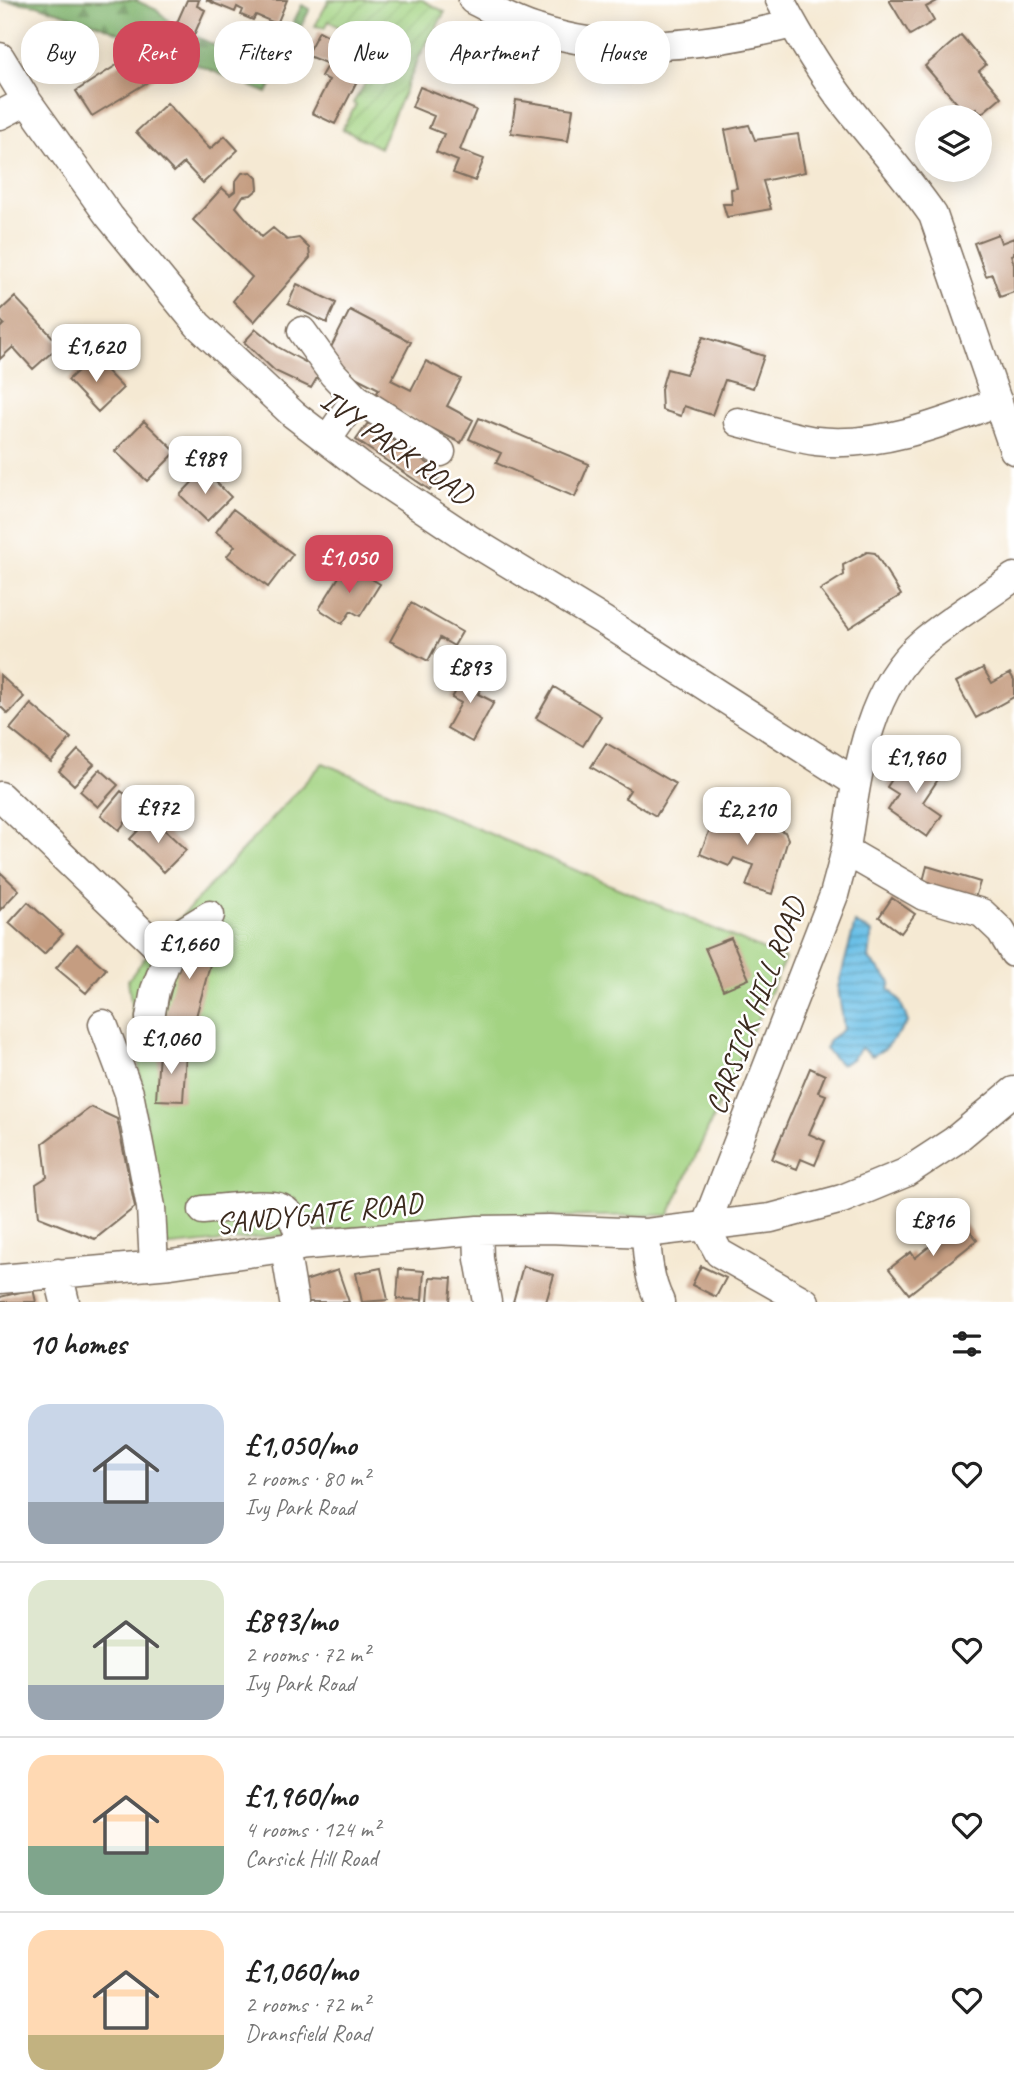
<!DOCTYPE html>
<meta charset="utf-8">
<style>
body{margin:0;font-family:Caveat,sans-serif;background:#f6f6f6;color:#222;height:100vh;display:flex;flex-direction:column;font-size:26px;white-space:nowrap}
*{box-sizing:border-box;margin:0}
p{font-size:23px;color:#767676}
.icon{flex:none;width:38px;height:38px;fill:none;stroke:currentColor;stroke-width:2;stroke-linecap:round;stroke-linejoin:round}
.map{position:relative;height:1302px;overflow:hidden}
.panel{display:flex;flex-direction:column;background:#fff;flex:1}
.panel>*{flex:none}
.top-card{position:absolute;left:21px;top:21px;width:973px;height:63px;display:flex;gap:14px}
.controls{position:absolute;left:915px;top:105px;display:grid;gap:14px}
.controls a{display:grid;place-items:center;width:77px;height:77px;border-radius:50%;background:#fff;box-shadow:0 4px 18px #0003;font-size:35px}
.price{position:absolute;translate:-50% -60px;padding:0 16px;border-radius:14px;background:#fff;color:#222;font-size:23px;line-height:46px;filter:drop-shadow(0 2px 4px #0008)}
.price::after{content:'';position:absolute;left:50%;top:42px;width:21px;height:16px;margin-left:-10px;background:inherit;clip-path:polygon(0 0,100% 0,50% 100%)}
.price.selected{background:#d1495b;color:#fff}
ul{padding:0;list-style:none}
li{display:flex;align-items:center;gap:21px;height:175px;padding:0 28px}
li+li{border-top:2px solid #e0e0e0}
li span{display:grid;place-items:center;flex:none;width:196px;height:140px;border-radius:21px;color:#555}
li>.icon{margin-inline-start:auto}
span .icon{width:84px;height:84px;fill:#fffc;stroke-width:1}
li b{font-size:30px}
h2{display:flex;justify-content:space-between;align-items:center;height:84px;padding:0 28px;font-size:30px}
.tag{padding:0 24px;border-radius:28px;background:#fff;box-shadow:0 4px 18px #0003;font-size:24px;line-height:63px}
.tag.selected{background:#d1495b;color:#fff}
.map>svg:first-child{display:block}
.grass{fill:url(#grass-tufts);stroke:#6f7e50;stroke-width:2}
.forest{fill:url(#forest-firs);stroke:#5e7047;stroke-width:2}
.garden{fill:url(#garden-furrows);stroke:#6f7e50;stroke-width:2}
.pitch{fill:#a3d382;stroke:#6f7e50;stroke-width:2}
.water{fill:url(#water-rules);stroke:#527582;stroke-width:2}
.building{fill:#c59d81}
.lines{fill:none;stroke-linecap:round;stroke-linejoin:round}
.minor-casing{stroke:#7c6d5d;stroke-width:31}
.minor{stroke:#fff;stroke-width:28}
.labels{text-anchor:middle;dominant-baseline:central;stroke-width:5;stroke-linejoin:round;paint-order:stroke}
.street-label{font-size:30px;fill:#3b2a1e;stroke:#fff}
</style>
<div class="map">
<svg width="1014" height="1302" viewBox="0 0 1014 1302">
<defs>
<pattern id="grass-tufts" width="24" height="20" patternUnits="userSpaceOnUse" patternTransform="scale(1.75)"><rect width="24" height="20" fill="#a3d382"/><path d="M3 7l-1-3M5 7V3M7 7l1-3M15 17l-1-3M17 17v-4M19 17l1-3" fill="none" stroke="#8db570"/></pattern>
<pattern id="forest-firs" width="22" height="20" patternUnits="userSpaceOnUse" patternTransform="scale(1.75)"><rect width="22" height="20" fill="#82b570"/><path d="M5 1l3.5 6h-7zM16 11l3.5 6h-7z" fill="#6c935b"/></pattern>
<pattern id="garden-furrows" width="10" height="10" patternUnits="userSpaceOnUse" patternTransform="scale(1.75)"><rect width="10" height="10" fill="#a3d382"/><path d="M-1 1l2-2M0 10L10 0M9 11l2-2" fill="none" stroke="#8db570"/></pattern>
<pattern id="water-rules" width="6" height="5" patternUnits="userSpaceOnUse" patternTransform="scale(1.75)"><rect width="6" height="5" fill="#6ac0e7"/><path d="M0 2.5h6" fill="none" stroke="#589cbb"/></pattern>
</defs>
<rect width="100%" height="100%" fill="#fff"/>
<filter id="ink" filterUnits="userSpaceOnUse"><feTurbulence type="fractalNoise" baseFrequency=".0143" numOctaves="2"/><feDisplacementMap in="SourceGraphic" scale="14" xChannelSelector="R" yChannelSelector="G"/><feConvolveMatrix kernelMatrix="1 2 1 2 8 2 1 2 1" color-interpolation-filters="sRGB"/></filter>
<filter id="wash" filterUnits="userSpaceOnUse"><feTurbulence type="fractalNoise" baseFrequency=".00686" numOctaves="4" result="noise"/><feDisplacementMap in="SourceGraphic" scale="28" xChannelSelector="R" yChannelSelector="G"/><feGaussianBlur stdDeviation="1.57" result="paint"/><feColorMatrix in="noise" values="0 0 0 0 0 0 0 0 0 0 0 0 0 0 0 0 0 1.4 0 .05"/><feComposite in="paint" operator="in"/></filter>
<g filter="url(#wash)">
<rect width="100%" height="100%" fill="#f5e9d3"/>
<!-- grass -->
<path class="grass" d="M 228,33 L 234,33 L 254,44 L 281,43 L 264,68 L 218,46 L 222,38 Z"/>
<!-- forest -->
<path class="forest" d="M 0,0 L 135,0 L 157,10 L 175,27 L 264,68 L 288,33 L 302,5 L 310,9 L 267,93 L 97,24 L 37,5 Z"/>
<!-- garden -->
<path class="garden" d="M 329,0 L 422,0 L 445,12 L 420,55 L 380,148 L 342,129 L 356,105 L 353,103 C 360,91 373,78 367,65 L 377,47 L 351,33 L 347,38 L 337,33 L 339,27 L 329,21 L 325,28 L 315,26 Z"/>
<!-- pitch -->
<path class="pitch" d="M 323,763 L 785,959 L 669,1215 L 533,1217 L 410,1223 L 162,1247 L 128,980 L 156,944 Z"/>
<!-- water -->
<path class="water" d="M 855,923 L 872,932 L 869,959 L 891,982 L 889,989 L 900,1001 L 908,1022 L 886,1048 L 872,1056 L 861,1048 L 852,1059 L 841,1065 L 825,1049 L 829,1040 L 844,1029 L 838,987 Z"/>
<g id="blocks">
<!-- building -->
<path class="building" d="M 187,0 L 199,0 L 197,6 L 205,10 L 194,35 L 175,27 Z
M 206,0 L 287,0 L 277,24 L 256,15 L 253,20 L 241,15 L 243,10 L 237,7 L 235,12 Z
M 889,0 L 939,0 L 926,7 L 934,21 L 910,35 Z
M 319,31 L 332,38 L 329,43 L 367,63 L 367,65 L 372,68 L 364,82 L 358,79 L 335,124 L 312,113 L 329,80 L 321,76 L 328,64 L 306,55 Z
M 961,35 L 986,65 L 979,71 L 1001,97 L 981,114 L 976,108 L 967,115 L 925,66 Z
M 131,56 L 139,67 L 152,59 L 161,74 L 92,116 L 76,91 Z
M 420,87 L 476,110 L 460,150 L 484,159 L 475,181 L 453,173 L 458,161 L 436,152 L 444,134 L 429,128 L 434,116 L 412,107 Z
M 516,100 L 573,109 L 568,141 L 511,133 Z
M 167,103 L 210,149 L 225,136 L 238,150 L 203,183 L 184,163 L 174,172 L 136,132 Z
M 749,125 L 755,140 L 798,134 L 805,172 L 763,181 L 771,209 L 727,217 L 723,204 L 732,204 L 731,189 L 737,188 L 725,130 Z
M 251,172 L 257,178 L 258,189 L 251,195 L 243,196 L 236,207 L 262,237 L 273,228 L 287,240 L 299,238 L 309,248 L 310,258 L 254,322 L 233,301 L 252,277 L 193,220 L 222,188 L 230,195 L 235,191 L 235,182 L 242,173 Z
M 998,234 L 1001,243 L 1014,238 L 1014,254 L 1011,255 L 1014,264 L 1014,292 L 1000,297 L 992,274 L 986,276 L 974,243 Z
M 297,284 L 336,303 L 327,323 L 288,304 Z
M 15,297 L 60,345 L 33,369 L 13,347 L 0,359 L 0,328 L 4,324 L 0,320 L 0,311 Z
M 350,310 L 411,342 L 391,380 L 411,390 L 426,361 L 461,379 L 447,406 L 473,420 L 461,443 L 374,399 L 379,389 L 324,361 Z
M 256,329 L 278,347 L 321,371 L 311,388 L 275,371 L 244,342 Z
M 703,337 L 764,356 L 753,388 L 725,380 L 712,415 L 684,406 L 681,416 L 662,410 L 661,389 L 667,369 L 686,374 Z
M 93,357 L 123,388 L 98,412 L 68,380 Z
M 479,418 L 589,464 L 575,497 L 496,463 L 501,453 L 469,439 Z
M 144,421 L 176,452 L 147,481 L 115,451 Z
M 368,423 L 442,473 L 430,490 L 356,440 Z
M 204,470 L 231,497 L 207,521 L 180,495 Z
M 233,509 L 293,554 L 268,587 L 227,556 L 235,546 L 216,532 Z
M 867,552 L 875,553 L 901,595 L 849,628 L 820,590 L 844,575 L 843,565 Z
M 347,564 L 380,584 L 360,616 L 351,611 L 342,624 L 319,609 Z
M 411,603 L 462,632 L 454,646 L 440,638 L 428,661 L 390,641 Z
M 470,665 L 488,676 L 478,694 L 494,702 L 472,742 L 447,728 L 461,703 L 452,698 Z
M 983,668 L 992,683 L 1010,673 L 1014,680 L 1014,697 L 976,718 L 956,682 Z
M 0,675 L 24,697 L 8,714 L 0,706 Z
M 554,687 L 601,716 L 583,746 L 536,718 Z
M 31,704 L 71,738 L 51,762 L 10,729 Z
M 606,743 L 676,784 L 656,816 L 625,798 L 630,790 L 591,767 Z
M 78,750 L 94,764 L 74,785 L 59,771 Z
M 923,754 L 945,769 L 923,802 L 942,815 L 927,837 L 888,810 L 898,794 L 887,787 L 900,767 L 909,774 Z
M 100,769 L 118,785 L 98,807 L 80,791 Z
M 121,791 L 139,805 L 119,830 L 101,815 Z
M 719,807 L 785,832 L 788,839 L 772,894 L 746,886 L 754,865 L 734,858 L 729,866 L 700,854 Z
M 151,817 L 186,850 L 164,872 L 130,839 Z
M 927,866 L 980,882 L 973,904 L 921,889 Z
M 0,872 L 19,890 L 0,910 Z
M 892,898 L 915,914 L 901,933 L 879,917 Z
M 28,902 L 63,934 L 44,954 L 9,923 Z
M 185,938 L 215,946 L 194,1024 L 164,1017 Z
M 731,938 L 749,979 L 723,990 L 705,948 Z
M 77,944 L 106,969 L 86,993 L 56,968 Z
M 159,1052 L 186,1053 L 183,1101 L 156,1100 Z
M 810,1068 L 825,1075 L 818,1092 L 826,1095 L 809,1134 L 825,1141 L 815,1165 L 801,1159 L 797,1169 L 772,1159 Z
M 91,1107 L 117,1119 L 135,1207 L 95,1239 L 39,1217 L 36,1184 L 47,1177 L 43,1143 Z
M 962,1220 L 977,1240 L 909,1294 L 889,1269 L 911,1252 L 915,1258 Z
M 523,1266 L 554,1275 L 546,1302 L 513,1302 Z
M 701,1266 L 726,1278 L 716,1297 L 692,1285 Z
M 381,1268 L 388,1300 L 362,1302 L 356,1273 Z
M 399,1269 L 424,1271 L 422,1300 L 397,1299 Z
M 338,1270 L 349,1302 L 305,1302 L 299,1283 Z
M 430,1277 L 452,1278 L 450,1302 L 428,1302 Z
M 33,1289 L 36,1302 L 0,1302 L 0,1297 Z"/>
</g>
</g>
<g filter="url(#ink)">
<use href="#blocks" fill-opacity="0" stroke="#7c6d5d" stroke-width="2"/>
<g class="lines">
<defs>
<path id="minor" d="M 473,0 C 494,11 514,22 537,29 C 622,57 709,45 793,24
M 780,0 C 799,36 821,73 846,105 C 875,142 906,176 933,215 L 1014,450
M 0,57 L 27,101 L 109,216 L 198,325 L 293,414 L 367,471 L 469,539 L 604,621 L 855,782
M 0,115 L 27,101
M 302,331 L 333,374 L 356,398 L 441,452
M 738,422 C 763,428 790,437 816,441 C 878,448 940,424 998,402
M 327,440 L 356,398
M 0,796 L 168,957
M 846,851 L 924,896 L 982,913 L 1001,931 L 1014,953
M 103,1024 L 129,1093 L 151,1207 L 154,1265
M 156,1032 L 150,1018 L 155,990 L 171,949 L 184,931 L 210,915
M 203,1210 C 221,1209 265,1202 281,1208 C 295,1214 299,1233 301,1246
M 478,1230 L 479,1259 L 487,1302
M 646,1233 C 647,1257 649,1280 660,1302
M 285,1248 L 294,1302
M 58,1273 L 65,1302
M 0,1279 L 171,1264 L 297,1246 L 478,1230 L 549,1229 L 646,1233 L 771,1218 L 842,1199 L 905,1173 L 954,1141 L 1014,1091
M 805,1302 L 719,1253 L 705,1227 L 834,895 C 838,879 843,864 846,848 C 857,779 865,691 923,642 C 951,619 984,599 1014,577"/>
</defs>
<!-- minor casing -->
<use href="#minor" class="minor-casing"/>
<!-- minor -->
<use href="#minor" class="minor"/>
</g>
</g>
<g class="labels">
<!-- street labels -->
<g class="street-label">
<text transform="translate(397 447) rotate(35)">IVY PARK ROAD</text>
<text transform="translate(755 1006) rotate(-69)">CARSICK HILL ROAD</text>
<text transform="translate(319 1213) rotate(-6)">SANDYGATE ROAD</text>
</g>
</g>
</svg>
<div class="controls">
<a><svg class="icon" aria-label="layers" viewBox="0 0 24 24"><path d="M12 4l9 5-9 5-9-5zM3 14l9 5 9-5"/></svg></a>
</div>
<b class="price" style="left:96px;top:384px">£1,620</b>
<b class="price" style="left:205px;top:496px">£989</b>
<b class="price selected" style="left:349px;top:595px">£1,050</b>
<b class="price" style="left:470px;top:705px">£893</b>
<b class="price" style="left:916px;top:795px">£1,960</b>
<b class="price" style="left:158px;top:845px">£972</b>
<b class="price" style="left:747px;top:847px">£2,210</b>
<b class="price" style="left:189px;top:981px">£1,660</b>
<b class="price" style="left:171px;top:1076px">£1,060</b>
<b class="price" style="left:933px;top:1258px">£816</b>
<div class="top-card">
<a class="tag">Buy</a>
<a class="tag selected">Rent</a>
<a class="tag">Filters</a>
<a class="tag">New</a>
<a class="tag">Apartment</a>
<a class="tag">House</a>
</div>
</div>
<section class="panel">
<h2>10 homes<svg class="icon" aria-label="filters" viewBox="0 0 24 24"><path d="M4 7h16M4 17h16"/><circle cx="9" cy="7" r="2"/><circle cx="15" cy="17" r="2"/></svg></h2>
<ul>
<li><span style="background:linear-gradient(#c9d6e8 70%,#9aa5b1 0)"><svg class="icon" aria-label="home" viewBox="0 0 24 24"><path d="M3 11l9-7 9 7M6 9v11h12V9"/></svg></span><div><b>£1,050/mo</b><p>2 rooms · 80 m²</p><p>Ivy Park Road</p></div><svg class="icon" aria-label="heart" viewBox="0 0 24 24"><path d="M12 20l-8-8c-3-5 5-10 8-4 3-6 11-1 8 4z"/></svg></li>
<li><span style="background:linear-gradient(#dfe7d0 75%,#9aa5b1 0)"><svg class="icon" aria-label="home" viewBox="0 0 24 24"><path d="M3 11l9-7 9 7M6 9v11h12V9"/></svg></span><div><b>£893/mo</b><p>2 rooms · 72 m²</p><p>Ivy Park Road</p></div><svg class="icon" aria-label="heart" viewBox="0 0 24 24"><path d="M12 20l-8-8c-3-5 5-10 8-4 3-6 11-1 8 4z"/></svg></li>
<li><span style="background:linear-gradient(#ffd9b3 65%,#7fa58c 0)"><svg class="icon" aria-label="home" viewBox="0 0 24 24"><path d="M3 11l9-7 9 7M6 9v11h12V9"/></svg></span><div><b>£1,960/mo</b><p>4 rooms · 124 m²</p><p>Carsick Hill Road</p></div><svg class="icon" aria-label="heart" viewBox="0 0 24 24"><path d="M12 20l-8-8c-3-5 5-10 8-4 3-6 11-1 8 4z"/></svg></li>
<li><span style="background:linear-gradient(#ffd9b3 75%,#c2b280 0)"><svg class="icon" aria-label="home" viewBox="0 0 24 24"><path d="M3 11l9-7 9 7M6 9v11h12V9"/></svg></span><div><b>£1,060/mo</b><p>2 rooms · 72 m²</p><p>Dransfield Road</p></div><svg class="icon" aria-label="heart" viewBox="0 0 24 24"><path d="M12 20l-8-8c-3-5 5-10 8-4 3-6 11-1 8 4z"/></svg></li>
</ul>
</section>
